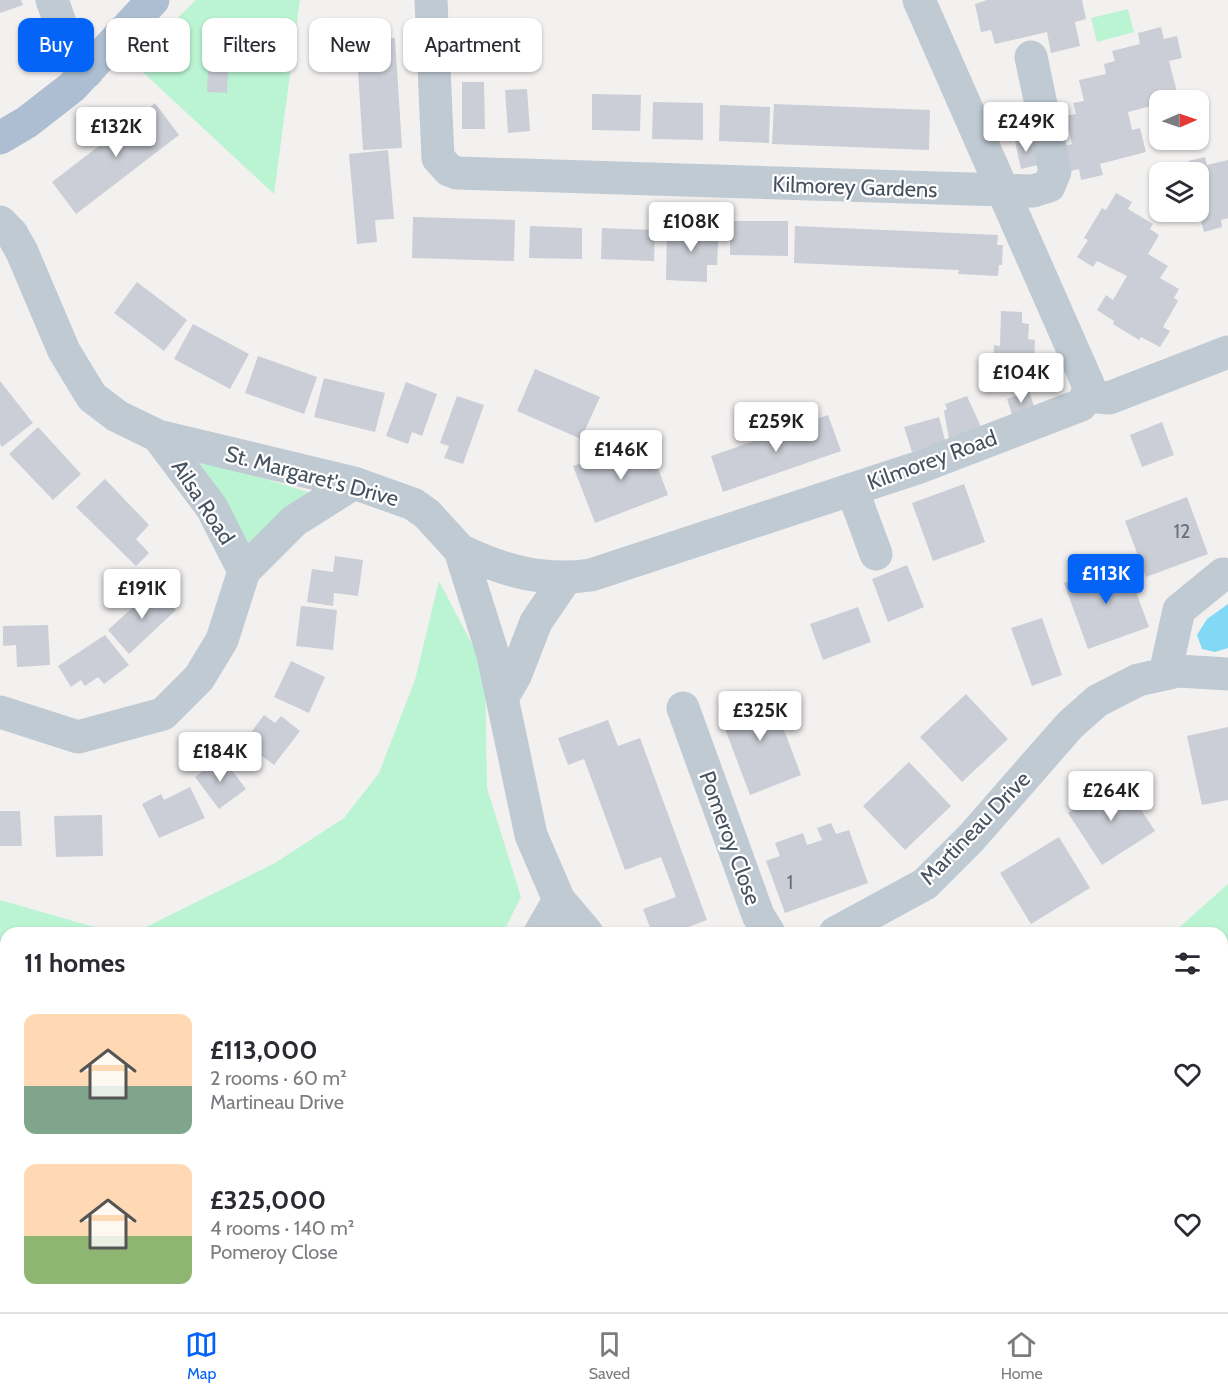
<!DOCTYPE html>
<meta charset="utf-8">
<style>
body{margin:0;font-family:Cabin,sans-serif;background:#f2f2f3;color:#2b2b33;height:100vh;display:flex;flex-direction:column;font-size:22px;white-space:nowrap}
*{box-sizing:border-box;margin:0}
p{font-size:20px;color:#7c7c81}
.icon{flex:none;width:33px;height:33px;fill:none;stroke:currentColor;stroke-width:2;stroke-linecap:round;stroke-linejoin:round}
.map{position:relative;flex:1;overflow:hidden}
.sheet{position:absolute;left:0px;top:927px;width:1228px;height:386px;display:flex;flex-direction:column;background:#fff;border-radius:18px 18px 0 0;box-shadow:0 2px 4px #0004}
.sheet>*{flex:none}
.hud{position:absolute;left:18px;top:18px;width:600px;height:54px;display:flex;gap:12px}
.needle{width:39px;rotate:88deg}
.buttons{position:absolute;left:1149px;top:90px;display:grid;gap:12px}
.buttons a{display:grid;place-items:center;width:60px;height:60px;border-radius:12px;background:#fff;box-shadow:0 2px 4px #0004;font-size:30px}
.price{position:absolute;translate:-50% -51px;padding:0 14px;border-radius:6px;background:#fff;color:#222;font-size:20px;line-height:39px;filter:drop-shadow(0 2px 3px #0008)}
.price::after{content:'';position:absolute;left:50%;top:36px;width:18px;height:14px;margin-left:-9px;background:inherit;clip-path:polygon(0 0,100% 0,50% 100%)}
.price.selected{background:#0464f8;color:#fff}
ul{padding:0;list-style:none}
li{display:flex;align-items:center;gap:18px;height:150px;padding:0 24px}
li span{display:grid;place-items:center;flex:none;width:168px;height:120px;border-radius:12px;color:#555}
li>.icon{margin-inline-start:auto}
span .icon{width:72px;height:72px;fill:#fffc;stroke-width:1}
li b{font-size:26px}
h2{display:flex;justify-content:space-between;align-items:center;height:72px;padding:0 24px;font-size:26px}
.pill{padding:0 21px;border-radius:12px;background:#fff;box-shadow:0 2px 4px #0004;font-size:21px;line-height:54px}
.pill.selected{background:#0464f8;color:#fff}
.menu{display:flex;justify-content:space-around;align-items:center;height:84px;border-top:2px solid #e1e1e2;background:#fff;font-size:16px;color:#7c7c81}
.menu a{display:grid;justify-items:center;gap:3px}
.menu .selected{color:#0464f8}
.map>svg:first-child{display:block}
.green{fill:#baf4d3}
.water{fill:#82d9f6}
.building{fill:#cbced6}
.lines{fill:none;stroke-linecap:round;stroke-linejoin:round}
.minor{stroke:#bfcad3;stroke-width:33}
.major{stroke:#adbed2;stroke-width:33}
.labels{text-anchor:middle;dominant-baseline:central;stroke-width:4.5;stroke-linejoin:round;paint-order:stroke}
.number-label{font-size:20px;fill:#67717e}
.street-label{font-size:22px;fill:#465260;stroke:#fff}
</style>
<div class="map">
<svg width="1228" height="1312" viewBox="0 0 1228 1312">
<rect width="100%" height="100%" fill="#f3f0f0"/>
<!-- green -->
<path class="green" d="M 196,0 L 300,0 L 274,194 L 132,62 Z
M 1128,9 L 1134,32 L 1097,42 L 1091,18 Z
M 196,458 L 308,492 L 251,547 Z
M 439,581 L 485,669 L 487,788 L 521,897 L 503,933 L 6,933 L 6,1107 L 0,1107 L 0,900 L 101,929 L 142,929 L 275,863 L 344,818 L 379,773 L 415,680 Z
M 1228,884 L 1228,952 L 1223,957 L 1222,933 L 1173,933 Z
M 533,1306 L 733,1306 L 733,1307 L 730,1312 L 529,1312 Z"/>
<!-- water -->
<path class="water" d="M 1228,604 L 1228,648 L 1215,652 L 1202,649 L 1197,635 L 1207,619 Z
M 1228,1000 L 1228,1312 L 871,1312 L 876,1306 L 1222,1306 L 1222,1005 Z
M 0,1012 L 6,1012 L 6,1042 L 0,1040 Z"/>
<!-- building -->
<path class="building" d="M 0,0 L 21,0 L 23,5 L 0,13 Z
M 987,0 L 1082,0 L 1086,19 L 1075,22 L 1080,46 L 1051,53 L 1047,32 L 995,44 L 991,30 L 981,32 L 975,4 Z
M 1161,27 L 1164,39 L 1177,36 L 1182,58 L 1169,61 L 1179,100 L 1160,100 L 1160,112 L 1156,113 L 1155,105 L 1128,112 L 1132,130 L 1140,128 L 1146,152 L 1100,164 L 1103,175 L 1081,180 L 1079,169 L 1067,172 L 1061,147 L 1072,144 L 1065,116 L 1076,114 L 1073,103 L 1084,101 L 1079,80 L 1106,74 L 1104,64 L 1115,61 L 1112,51 L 1140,44 L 1138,33 Z
M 395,38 L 402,148 L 363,150 L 356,40 Z
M 208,70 L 228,72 L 227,93 L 207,92 Z
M 462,82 L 484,82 L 485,129 L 462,129 Z
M 527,89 L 530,131 L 508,133 L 505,90 Z
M 592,94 L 641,95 L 640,131 L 592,130 Z
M 653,102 L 703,103 L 703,140 L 652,139 Z
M 155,103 L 179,135 L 76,214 L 52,182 Z
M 774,104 L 930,110 L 929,150 L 772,144 Z
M 720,105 L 770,107 L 769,143 L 719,141 Z
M 1031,137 L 1038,165 L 1021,169 L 1015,141 Z
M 388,150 L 394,219 L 375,220 L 377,242 L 357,244 L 349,154 Z
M 1205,157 L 1207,165 L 1228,160 L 1228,218 L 1221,220 L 1222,227 L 1204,232 L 1198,212 L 1198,172 L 1190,172 L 1188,161 Z
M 1116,193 L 1132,202 L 1128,209 L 1153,224 L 1150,229 L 1159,235 L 1148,254 L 1168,266 L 1160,278 L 1179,289 L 1174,298 L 1178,301 L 1163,327 L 1170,331 L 1160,347 L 1141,337 L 1139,340 L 1113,324 L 1114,321 L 1097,310 L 1106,295 L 1113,300 L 1127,276 L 1097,261 L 1093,267 L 1077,257 L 1088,240 L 1084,238 L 1102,208 L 1106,210 Z
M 413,217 L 515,220 L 514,261 L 412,258 Z
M 730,221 L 788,221 L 788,256 L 730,255 Z
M 530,226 L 582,228 L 582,259 L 529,258 Z
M 795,226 L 998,235 L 997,245 L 1003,245 L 1002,265 L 999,265 L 998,276 L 958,274 L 959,270 L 794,263 Z
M 667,227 L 719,228 L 717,265 L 707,265 L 707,282 L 666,280 Z
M 602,228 L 655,230 L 654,261 L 601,259 Z
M 137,282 L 187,320 L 164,351 L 114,313 Z
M 1001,311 L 1022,312 L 1022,323 L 1029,324 L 1028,339 L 1035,340 L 1034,366 L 1038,366 L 1037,387 L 1011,386 L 1010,390 L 996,389 L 996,385 L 992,385 L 994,345 L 1000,346 Z
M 193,324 L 249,354 L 230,389 L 174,359 Z
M 258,356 L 317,377 L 304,414 L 245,393 Z
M 535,369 L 600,397 L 581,439 L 517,411 Z
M 324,378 L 385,393 L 375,432 L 314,417 Z
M 0,381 L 33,423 L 2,447 L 0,444 Z
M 406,382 L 437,394 L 422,436 L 412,432 L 408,444 L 386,436 Z
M 1029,391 L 1035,409 L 1013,417 L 1007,399 Z
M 457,396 L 484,405 L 463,464 L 444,458 L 449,446 L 440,443 Z
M 967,396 L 981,427 L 949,439 L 944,411 L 947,409 L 945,404 Z
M 828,415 L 841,451 L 723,492 L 711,456 Z
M 939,417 L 945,440 L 912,452 L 904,427 Z
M 1162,422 L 1174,455 L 1142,467 L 1130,435 Z
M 38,427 L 81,474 L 53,500 L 9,454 Z
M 647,439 L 668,495 L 595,523 L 573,466 Z
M 105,479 L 149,525 L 136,539 L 149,553 L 136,566 L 76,507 Z
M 964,484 L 985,542 L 933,561 L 912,503 Z
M 1187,497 L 1208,554 L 1146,577 L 1125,521 Z
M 335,556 L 363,560 L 358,596 L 334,593 L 333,606 L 307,602 L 312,569 L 333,572 Z
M 1124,560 L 1149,627 L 1088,649 L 1064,583 Z
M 907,565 L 924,607 L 888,622 L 872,579 Z
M 155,587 L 176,610 L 129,654 L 108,630 Z
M 301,606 L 337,610 L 333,650 L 296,646 Z
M 858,607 L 871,642 L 823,660 L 810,624 Z
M 1042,618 L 1062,675 L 1032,686 L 1011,628 Z
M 48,625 L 50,665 L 17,667 L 16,645 L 3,646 L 3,626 Z
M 105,635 L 129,665 L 104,684 L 98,677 L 85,686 L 81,680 L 71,687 L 58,666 Z
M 291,661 L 325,677 L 309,713 L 274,697 Z
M 769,690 L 801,775 L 750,795 L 718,710 Z
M 966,694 L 1008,739 L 962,782 L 920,737 Z
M 264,715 L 275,723 L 281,716 L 300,731 L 274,765 L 254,750 L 250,756 L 240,747 Z
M 608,720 L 618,746 L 640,738 L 707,920 L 672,933 L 652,933 L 643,909 L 676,897 L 661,857 L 625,870 L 584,759 L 568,765 L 558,738 Z
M 1228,727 L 1228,800 L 1202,805 L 1187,736 Z
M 221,756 L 246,789 L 219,809 L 195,777 Z
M 909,762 L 951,806 L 905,850 L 863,806 Z
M 1120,778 L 1155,831 L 1102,865 L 1068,813 Z
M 190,787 L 205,818 L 159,838 L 142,804 L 161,794 L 164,800 Z
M 0,811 L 20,811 L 22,846 L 0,846 Z
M 102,815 L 103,856 L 56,857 L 54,816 Z
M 831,823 L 836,834 L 849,830 L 868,883 L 785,913 L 766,861 L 780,856 L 775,843 L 803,833 L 807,845 L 822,840 L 817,828 Z
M 1059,837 L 1090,888 L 1031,924 L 1000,873 Z
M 0,1196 L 6,1197 L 6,1258 L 0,1257 Z
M 186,1306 L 217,1306 L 226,1312 L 183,1312 Z
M 408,1306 L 416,1306 L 423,1312 L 404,1312 Z
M 424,1306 L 469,1306 L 466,1312 L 434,1312 Z"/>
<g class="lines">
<!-- minor -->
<path class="minor" d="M 52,0 L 67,42 L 87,72
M 431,0 L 438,158 L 449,170 L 457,173 L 1033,191 L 1049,186 L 1055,171 L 1031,57
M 0,222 L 12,234 L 22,252 L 64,351 L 92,397 L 117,416 L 158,436 L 354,483 L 413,504 L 427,514 L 460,550 L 493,655 L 531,835 L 559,900 L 587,933
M 1087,396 L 1109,398 L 1228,352
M 852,489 L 876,554
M 460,550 C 503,571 543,582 591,575 L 917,468 L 1081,405 L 1087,396 L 1088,384 L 919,0
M 244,571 L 294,521 L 354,483
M 1165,674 L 1179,610 L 1223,574
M 503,696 L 515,676 L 536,622 L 566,578
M 683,708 L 758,915 L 769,933
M 0,712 L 78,737 L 163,714 L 199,678 L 222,640 L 244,571 L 212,508 L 158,436
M 540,933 L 559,900
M 835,933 L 925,884 L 971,838 L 1070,725 L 1097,701 L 1138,680 L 1179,671 L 1228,674
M 0,1299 L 6,1300
M 44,1306 L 55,1312
M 328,1312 L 333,1306
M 772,1312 L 773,1306"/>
<!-- major -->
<path class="major" d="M 0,138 L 27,122 L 72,87 L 153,0"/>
</g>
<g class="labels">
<!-- number labels -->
<g class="number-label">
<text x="1182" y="531">12</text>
<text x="790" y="882">1</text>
</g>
<!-- street labels -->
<g class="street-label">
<text transform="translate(855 187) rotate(2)">Kilmorey Gardens</text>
<text transform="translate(932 460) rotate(-20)">Kilmorey Road</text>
<text transform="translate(312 476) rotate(15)">St. Margaret's Drive</text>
<text transform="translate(203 502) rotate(57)">Ailsa Road</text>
<text transform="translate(975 828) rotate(-46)">Martineau Drive</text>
<text transform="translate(730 838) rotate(70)">Pomeroy Close</text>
</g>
</g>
</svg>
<div class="buttons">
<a><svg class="needle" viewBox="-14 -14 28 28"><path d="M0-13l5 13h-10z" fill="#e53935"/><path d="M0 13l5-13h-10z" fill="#7c7c81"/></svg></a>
<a><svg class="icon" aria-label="layers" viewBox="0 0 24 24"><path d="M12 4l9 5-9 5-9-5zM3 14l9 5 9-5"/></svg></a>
</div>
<b class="price" style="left:1026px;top:153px">£249K</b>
<b class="price" style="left:116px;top:158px">£132K</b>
<b class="price" style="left:691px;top:253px">£108K</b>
<b class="price" style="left:1021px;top:404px">£104K</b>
<b class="price" style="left:776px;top:453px">£259K</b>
<b class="price" style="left:621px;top:481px">£146K</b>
<b class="price selected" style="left:1106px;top:605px">£113K</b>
<b class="price" style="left:142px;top:620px">£191K</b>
<b class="price" style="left:760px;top:742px">£325K</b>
<b class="price" style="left:220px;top:783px">£184K</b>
<b class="price" style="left:1111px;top:822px">£264K</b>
<div class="hud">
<a class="pill selected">Buy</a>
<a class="pill">Rent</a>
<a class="pill">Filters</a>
<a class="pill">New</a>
<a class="pill">Apartment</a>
</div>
<section class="sheet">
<h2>11 homes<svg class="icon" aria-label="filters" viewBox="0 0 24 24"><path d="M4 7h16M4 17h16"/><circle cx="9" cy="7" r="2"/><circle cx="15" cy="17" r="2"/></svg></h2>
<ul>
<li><span style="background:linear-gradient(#ffd9b3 60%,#7fa58c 0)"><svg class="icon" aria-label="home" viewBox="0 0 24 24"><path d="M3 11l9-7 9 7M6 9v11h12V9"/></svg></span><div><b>£113,000</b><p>2 rooms · 60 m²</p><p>Martineau Drive</p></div><svg class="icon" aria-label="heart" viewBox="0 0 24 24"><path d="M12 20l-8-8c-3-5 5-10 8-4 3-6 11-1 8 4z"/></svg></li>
<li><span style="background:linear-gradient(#ffd9b3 60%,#8fb573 0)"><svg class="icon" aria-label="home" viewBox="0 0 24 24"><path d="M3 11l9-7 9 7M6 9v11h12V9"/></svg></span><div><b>£325,000</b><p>4 rooms · 140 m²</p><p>Pomeroy Close</p></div><svg class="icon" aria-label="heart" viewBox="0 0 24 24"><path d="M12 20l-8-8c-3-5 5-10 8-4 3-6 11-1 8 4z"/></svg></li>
</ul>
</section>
</div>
<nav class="menu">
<a class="selected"><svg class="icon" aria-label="map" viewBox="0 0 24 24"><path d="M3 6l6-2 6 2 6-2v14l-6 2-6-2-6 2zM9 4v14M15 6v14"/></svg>Map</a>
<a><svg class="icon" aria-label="saved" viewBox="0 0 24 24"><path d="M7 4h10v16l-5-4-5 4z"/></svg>Saved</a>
<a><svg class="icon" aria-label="home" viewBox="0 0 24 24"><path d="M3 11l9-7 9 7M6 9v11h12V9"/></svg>Home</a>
</nav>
